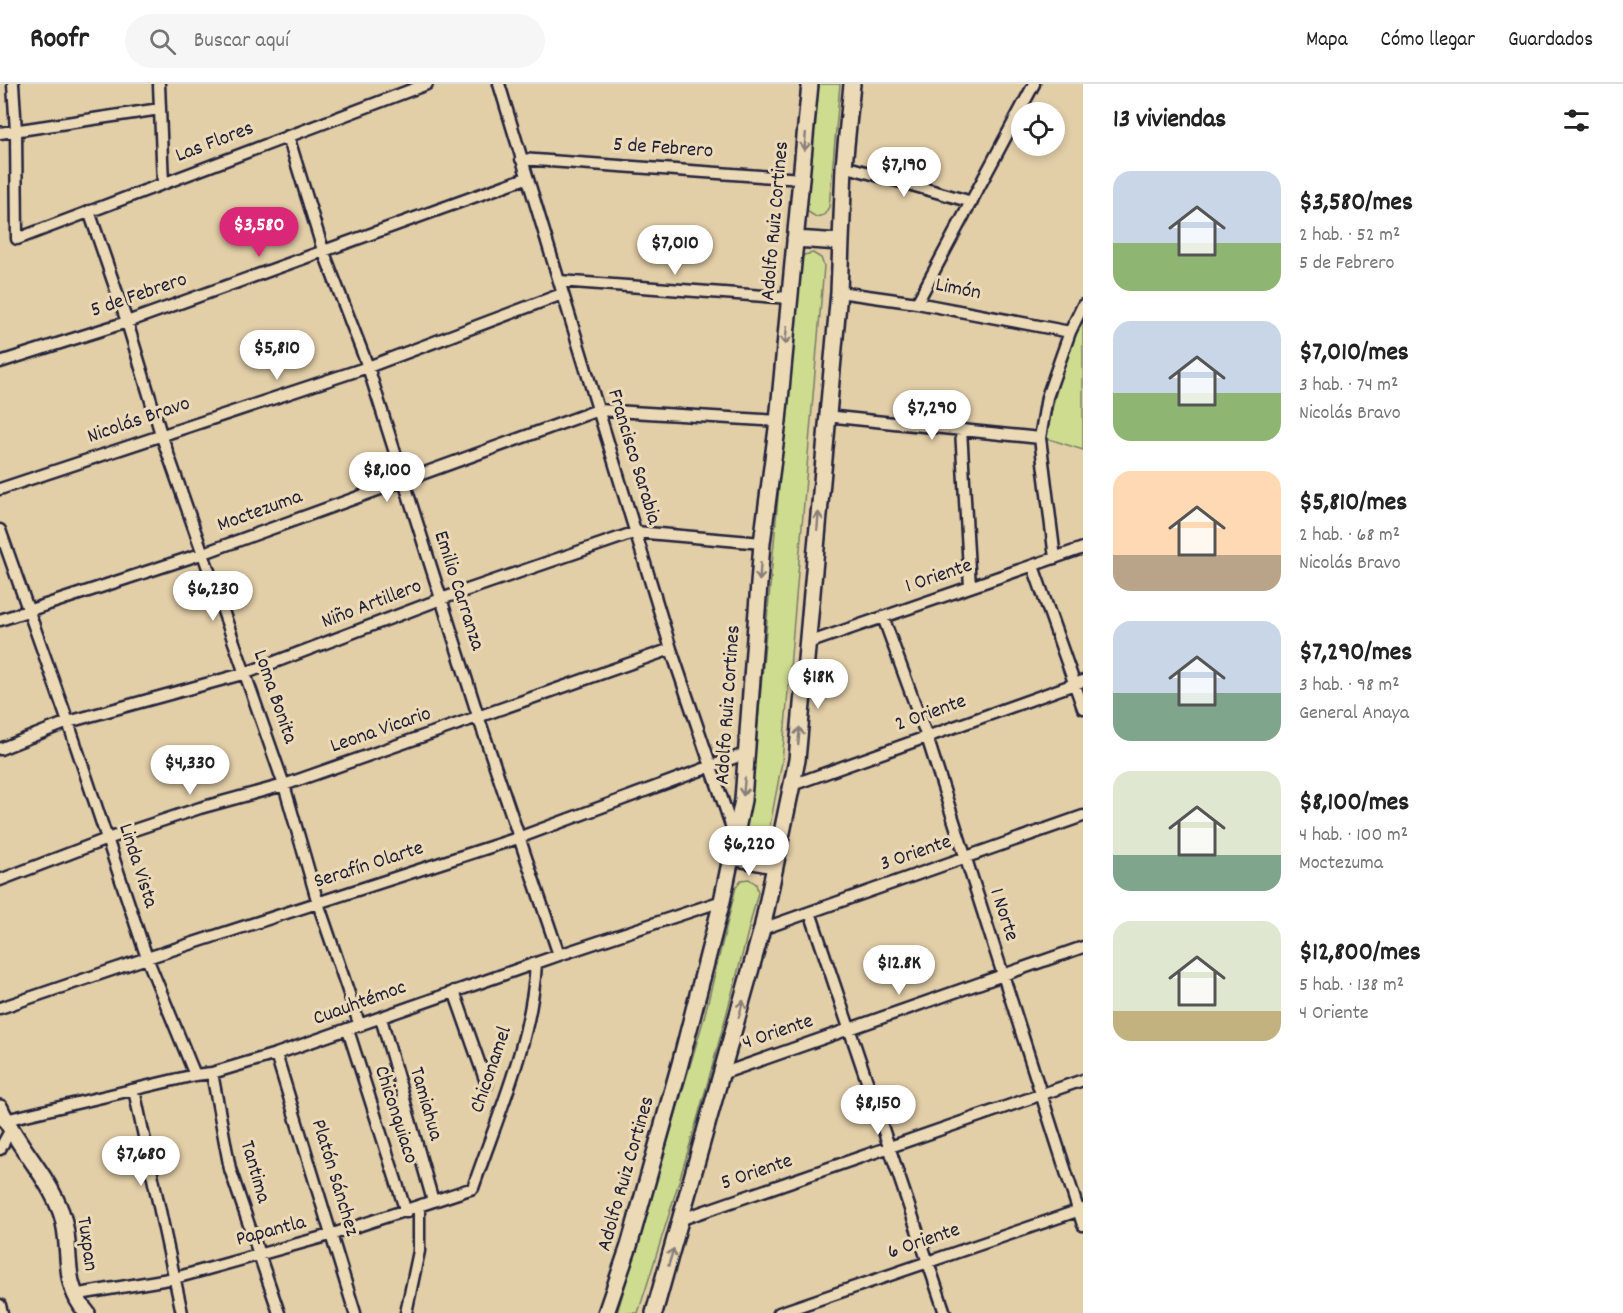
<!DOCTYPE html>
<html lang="es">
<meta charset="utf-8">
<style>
body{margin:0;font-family:Dekko,sans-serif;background:#f6f6f6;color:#222;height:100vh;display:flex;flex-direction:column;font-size:22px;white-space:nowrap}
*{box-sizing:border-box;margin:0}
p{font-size:20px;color:#767676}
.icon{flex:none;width:33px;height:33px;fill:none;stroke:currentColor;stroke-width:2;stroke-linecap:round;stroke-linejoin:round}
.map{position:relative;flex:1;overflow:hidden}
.drawer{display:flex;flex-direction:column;background:#fff;width:540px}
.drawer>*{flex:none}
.fabs{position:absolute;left:1011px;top:18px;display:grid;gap:12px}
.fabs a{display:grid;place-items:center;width:54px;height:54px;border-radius:50%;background:#fff;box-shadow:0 3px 9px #0003;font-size:30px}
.price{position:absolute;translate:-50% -51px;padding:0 14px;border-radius:21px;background:#fff;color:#222;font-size:20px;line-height:39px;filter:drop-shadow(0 2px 3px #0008)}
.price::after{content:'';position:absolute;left:50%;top:36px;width:18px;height:14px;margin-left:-9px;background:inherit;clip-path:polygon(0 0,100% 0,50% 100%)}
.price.on{background:#db2777;color:#fff}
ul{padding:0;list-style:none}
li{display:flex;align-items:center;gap:18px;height:150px;padding:0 30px}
li span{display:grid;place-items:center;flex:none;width:168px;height:120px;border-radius:18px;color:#555}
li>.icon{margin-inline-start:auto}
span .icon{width:72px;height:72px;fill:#fffc;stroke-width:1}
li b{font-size:26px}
h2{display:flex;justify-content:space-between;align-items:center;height:72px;padding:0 30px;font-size:26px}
header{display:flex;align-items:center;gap:36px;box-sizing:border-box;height:84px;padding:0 30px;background:#fff;border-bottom:2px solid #e0e0e0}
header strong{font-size:28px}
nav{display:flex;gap:33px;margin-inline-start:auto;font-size:21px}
.search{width:420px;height:54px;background:#f6f6f6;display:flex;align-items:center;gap:15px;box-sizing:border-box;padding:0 21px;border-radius:33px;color:#767676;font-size:22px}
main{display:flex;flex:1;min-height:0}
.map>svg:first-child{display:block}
.green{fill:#cedc8f;stroke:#787f65;stroke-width:1.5}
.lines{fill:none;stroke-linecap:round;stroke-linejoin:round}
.street-casing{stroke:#22223b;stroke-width:15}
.secondary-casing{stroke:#22223b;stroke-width:20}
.street{stroke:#ecdab7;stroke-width:10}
.secondary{stroke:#ecdab7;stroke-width:15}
.oneway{stroke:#877e79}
.labels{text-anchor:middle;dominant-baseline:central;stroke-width:6;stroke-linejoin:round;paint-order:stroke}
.street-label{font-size:21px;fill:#22223b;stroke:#ecdab7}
</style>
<header>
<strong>Roofr</strong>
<div class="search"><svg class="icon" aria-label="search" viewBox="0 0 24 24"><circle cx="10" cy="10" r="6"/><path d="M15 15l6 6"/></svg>Buscar aquí</div>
<nav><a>Mapa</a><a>Cómo llegar</a><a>Guardados</a></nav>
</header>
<main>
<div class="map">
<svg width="1083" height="1229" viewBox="0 0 1083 1229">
<rect width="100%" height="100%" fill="#e2cea7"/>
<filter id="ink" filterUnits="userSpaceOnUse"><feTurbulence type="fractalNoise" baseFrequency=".0167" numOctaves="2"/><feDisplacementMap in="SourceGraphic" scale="12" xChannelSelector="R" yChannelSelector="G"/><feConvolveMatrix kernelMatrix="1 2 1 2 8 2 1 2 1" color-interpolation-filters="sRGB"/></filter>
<g filter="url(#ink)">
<!-- green -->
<path class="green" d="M 814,0 L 840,0 L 829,123 L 824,131 L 816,133 L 805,126 Z
M 813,169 L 821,174 L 824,182 L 782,678 L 768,752 L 765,757 L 757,761 L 746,755 L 743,747 L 753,693 L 799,179 L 804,171 Z
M 1083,234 L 1083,366 L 1046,354 C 1054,313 1064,272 1083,234 Z
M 749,795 L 756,800 L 758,808 C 723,950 683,1090 638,1229 L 617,1229 L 704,934 L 736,803 L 741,796 Z"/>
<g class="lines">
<defs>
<path id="street" d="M 13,0 L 16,47 L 17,155 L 427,0
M 159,0 L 163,100
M 499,0 L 671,565 L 735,753
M 0,49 L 160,25
M 288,52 L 323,166 L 368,283 L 479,635 L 559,871
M 521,75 L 802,95
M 844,82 L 972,118
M 89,127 L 127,238 L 161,350 L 284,701 L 318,819 L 360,942
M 559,197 L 790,214
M 839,208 L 917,219 L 1070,248
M 917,219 L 1034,0
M 0,278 L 127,238 L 526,94
M 826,332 L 1040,354
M 961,345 L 970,503
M 0,405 L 368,283 L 562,210
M 0,446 L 68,638 L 147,874 L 195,991
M 1055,474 L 1040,354 L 1047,313 L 1070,248 L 1083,221
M 1033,482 L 1083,624
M 883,533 L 927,653 L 1083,1141
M 0,536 L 204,469 L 598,326 L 778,337
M 808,559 L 1083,464
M 0,665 L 68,638 L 246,589 L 441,515 L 636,448 L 762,459
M 792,701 L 1083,597
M 0,796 L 107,755 L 200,724 L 284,701 L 671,565
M 810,828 L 945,1229
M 762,845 L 1083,732
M 454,907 L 487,1001
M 0,924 L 147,874 L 518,754 L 747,669
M 381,934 L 433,1117
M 348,946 L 406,1128
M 276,970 L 355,1229
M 212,989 L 230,1085 L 279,1229
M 724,989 L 1083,863
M 134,1006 L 182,1229
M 5,1036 L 195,991 L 212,989 L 276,970 L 559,871 L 722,817
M 0,1065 L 10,1047
M 682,1135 L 1083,996
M 73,1211 L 175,1194 L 330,1151 L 473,1104 C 498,1031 532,956 536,879
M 0,1221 L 2,1229
M 406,1229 L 419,1167 L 419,1122
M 779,1229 L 1083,1125"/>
<path id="secondary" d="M 795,155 L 840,158
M 732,773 L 773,781
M 0,1024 C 16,1061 47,1090 61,1128 C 74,1163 59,1197 87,1229
M 606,1229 L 629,1162 L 680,980 L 722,817 L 743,716 L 762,459 L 778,337 L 810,0
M 654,1229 L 762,845 L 797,676 L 839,208 L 844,82 L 852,0"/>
</defs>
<!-- street casing -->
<use href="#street" class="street-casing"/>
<!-- secondary casing -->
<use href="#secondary" class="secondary-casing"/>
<!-- street -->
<use href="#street" class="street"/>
<!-- secondary -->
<use href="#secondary" class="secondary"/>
</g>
<!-- one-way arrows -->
<defs><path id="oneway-shaft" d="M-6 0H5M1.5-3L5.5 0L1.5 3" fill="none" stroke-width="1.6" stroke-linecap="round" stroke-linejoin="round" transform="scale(1.5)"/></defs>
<g class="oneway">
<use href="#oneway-shaft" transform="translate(805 58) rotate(95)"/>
<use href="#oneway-shaft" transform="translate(786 252) rotate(96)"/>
<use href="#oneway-shaft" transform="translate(818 437) rotate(-85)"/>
<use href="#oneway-shaft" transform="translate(760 488) rotate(94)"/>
<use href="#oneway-shaft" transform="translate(799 652) rotate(-85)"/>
<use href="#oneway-shaft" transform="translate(744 703) rotate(95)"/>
<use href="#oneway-shaft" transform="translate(741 925) rotate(-75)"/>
<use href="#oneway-shaft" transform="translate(671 1173) rotate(-73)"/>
</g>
</g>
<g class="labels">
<!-- street labels -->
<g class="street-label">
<text transform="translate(215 59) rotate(-21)">Las Flores</text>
<text transform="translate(663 65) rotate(4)">5 de Febrero</text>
<text transform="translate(776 137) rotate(-85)">Adolfo Ruiz Cortines</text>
<text transform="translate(958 206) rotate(11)">Limón</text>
<text transform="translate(139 212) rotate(-19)">5 de Febrero</text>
<text transform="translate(139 337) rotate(-19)">Nicolás Bravo</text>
<text transform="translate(633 373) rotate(73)">Francisco Sarabia</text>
<text transform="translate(260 428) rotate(-20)">Moctezuma</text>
<text transform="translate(939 493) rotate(-19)">1 Oriente</text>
<text transform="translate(458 507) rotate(72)">Emilio Carranza</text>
<text transform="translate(372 521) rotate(-21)">Niño Artillero</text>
<text transform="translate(274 613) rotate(71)">Loma Bonita</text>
<text transform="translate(729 621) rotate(-86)">Adolfo Ruiz Cortines</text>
<text transform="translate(931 630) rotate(-20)">2 Oriente</text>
<text transform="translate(381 647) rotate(-19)">Leona Vicario</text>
<text transform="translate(916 770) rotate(-19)">3 Oriente</text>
<text transform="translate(137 782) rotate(72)">Linda Vista</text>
<text transform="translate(369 782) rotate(-18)">Serafín Olarte</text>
<text transform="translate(1003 831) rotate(72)">1 Norte</text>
<text transform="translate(360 920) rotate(-20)">Cuauhtémoc</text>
<text transform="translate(778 949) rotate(-19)">4 Oriente</text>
<text transform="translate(492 986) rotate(-71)">Chiconamel</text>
<text transform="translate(425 1020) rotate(74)">Tamiahua</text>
<text transform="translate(395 1031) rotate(72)">Chiconquiaco</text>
<text transform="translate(254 1088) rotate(74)">Tantima</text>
<text transform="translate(757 1089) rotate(-19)">5 Oriente</text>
<text transform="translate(627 1090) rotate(-74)">Adolfo Ruiz Cortines</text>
<text transform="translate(334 1094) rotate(73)">Platón Sánchez</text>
<text transform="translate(271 1148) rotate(-15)">Papantla</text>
<text transform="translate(924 1158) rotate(-19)">6 Oriente</text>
<text transform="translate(86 1160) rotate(82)">Tuxpan</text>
</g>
</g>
</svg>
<div class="fabs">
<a><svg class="icon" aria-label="locate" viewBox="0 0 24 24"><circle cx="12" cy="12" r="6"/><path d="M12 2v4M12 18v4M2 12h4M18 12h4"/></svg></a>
</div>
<b class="price" style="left:904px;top:114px">$7,190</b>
<b class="price on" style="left:259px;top:174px">$3,580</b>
<b class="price" style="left:675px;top:192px">$7,010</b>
<b class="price" style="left:277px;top:297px">$5,810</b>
<b class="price" style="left:932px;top:357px">$7,290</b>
<b class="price" style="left:387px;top:419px">$8,100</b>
<b class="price" style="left:213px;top:538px">$6,230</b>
<b class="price" style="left:818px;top:626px">$18K</b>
<b class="price" style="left:190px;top:712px">$4,330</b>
<b class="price" style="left:749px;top:793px">$6,220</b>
<b class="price" style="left:899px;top:912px">$12.8K</b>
<b class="price" style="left:878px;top:1052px">$8,150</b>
<b class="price" style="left:141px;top:1103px">$7,680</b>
</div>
<section class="drawer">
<h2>13 viviendas<svg class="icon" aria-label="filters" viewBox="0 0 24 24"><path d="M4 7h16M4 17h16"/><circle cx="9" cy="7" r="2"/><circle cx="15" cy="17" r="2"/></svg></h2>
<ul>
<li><span style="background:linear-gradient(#c9d6e8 60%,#8fb573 0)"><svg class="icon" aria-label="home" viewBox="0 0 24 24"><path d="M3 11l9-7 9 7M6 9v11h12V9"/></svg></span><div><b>$3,580/mes</b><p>2 hab. · 52 m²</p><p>5 de Febrero</p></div></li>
<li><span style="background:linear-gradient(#c9d6e8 60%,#8fb573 0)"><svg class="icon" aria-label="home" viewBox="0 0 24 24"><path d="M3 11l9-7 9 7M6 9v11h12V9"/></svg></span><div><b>$7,010/mes</b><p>3 hab. · 74 m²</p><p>Nicolás Bravo</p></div></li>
<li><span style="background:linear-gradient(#ffd9b3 70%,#b9a48a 0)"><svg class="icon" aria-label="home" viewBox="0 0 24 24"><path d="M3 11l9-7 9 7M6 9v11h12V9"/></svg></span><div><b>$5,810/mes</b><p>2 hab. · 68 m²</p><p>Nicolás Bravo</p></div></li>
<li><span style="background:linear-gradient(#c9d6e8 60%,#7fa58c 0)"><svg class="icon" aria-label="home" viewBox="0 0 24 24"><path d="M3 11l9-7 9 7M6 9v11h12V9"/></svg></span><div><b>$7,290/mes</b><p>3 hab. · 98 m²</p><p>General Anaya</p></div></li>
<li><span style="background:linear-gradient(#dfe7d0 70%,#7fa58c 0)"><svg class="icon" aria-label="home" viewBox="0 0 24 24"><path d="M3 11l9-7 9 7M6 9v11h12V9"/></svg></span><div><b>$8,100/mes</b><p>4 hab. · 100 m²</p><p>Moctezuma</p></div></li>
<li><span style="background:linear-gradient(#dfe7d0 75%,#c2b280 0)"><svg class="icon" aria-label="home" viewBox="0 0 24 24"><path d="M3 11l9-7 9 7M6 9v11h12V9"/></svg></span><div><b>$12,800/mes</b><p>5 hab. · 138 m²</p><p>4 Oriente</p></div></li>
</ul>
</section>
</main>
